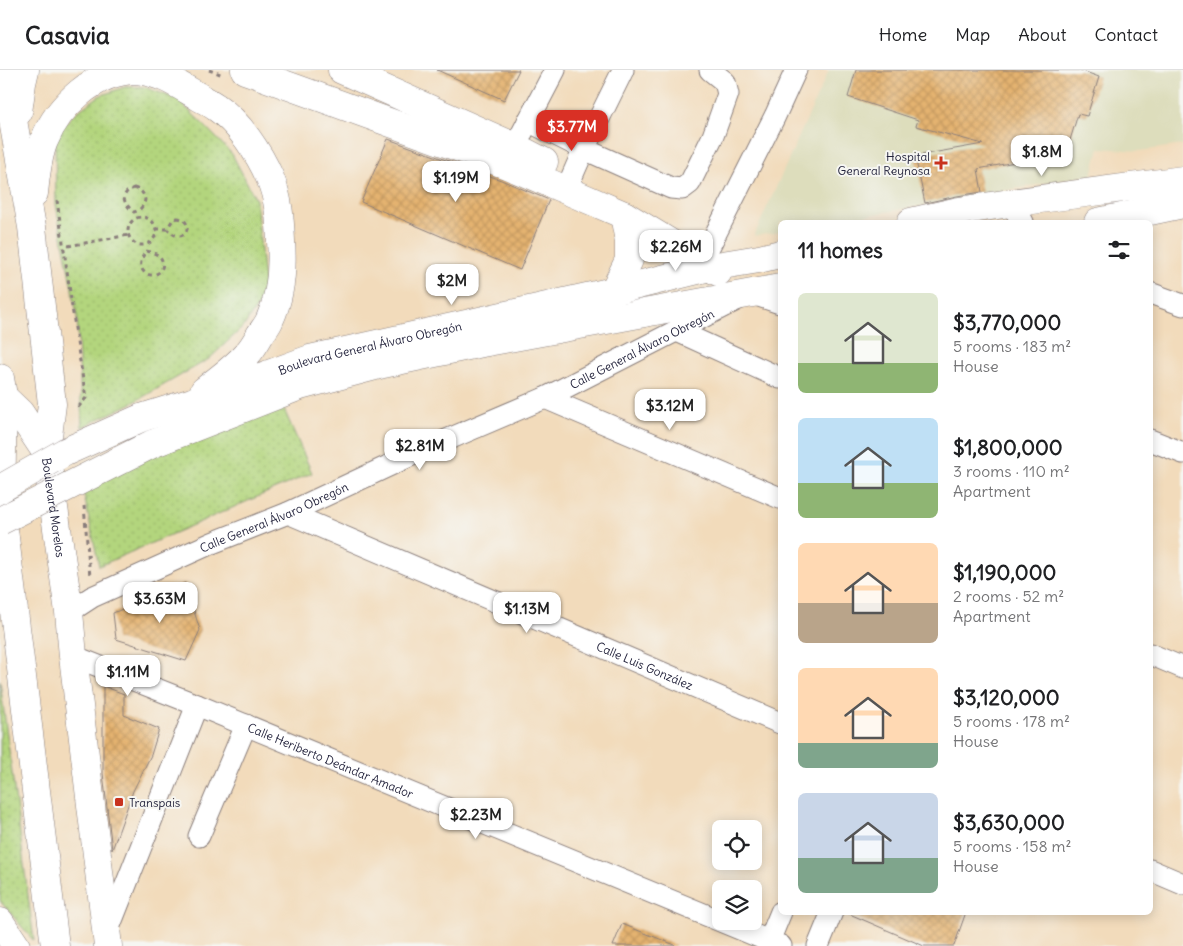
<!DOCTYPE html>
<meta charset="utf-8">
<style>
body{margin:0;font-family:Delius,sans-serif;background:#f6f6f6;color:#202124;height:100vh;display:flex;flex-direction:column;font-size:19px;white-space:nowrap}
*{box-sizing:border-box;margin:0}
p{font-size:16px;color:#757577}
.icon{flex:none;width:28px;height:28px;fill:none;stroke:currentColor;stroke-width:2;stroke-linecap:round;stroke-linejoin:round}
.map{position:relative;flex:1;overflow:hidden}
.details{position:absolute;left:778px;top:150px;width:375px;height:695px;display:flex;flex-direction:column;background:#fff;border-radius:8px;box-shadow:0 2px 12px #0003}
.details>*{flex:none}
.buttons{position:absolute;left:712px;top:750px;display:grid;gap:10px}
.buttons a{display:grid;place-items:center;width:50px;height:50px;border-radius:8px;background:#fff;box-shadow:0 2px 12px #0003;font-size:25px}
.price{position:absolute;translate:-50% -42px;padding:0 11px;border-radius:10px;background:#fff;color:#222;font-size:16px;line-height:32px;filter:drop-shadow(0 1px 2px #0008)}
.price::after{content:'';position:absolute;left:50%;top:30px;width:15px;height:11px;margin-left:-8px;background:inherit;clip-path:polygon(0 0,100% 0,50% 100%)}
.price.active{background:#d93025;color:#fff}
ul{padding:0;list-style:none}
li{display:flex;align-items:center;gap:15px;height:125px;padding:0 20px}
li span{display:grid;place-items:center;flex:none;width:140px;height:100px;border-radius:8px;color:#555}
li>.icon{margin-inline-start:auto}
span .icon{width:60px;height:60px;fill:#fffc;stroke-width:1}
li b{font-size:21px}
h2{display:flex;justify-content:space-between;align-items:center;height:60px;padding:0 20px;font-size:21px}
header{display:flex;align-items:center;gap:30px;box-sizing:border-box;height:70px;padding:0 25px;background:#fff;border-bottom:1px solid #e0e0e0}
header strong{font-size:24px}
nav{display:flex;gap:28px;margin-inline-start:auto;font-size:18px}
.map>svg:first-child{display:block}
.built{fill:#ddddbc}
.park{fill:url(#park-dots);stroke:#6a7c5c}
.building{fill:url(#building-cross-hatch)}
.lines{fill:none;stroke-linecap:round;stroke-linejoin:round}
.minor-casing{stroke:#8a7e7b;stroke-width:23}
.major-casing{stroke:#8a7e7b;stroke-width:29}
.path{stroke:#8a7e7b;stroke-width:3;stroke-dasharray:4 4;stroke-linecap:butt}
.minor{stroke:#fff;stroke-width:21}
.major{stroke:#fff;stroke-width:28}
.major-bridge-casing{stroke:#8a7e7b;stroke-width:29;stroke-linecap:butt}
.major-bridge{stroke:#fff;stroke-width:28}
.poi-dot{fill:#c8321e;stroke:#f6f6f2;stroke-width:2}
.labels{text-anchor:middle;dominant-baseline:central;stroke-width:4;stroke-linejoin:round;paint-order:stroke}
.poi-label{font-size:12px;fill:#22223b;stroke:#f6f6f2;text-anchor:end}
.street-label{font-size:12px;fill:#22223b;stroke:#f6f6f2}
</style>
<header>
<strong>Casavia</strong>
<nav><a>Home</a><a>Map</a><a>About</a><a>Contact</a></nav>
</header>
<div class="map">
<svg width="1183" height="876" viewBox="0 0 1183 876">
<defs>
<pattern id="park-dots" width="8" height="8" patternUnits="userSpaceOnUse" patternTransform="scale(1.25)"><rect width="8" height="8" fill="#b3d57d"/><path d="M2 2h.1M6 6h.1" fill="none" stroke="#9ab76d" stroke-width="1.8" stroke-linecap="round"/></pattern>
<pattern id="building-cross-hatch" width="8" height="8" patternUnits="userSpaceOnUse" patternTransform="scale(1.25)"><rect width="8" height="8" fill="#e4b26f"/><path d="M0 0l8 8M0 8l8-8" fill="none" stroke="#c39961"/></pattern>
</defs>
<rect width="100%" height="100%" fill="#f6f6f2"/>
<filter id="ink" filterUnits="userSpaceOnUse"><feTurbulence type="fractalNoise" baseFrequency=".02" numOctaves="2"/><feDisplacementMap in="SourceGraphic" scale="10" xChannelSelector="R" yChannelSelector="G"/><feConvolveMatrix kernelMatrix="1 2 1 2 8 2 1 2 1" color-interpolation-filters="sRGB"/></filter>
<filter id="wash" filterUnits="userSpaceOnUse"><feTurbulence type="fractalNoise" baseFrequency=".0096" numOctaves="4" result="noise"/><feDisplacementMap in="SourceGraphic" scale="20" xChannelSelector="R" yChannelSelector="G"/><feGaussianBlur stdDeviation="1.12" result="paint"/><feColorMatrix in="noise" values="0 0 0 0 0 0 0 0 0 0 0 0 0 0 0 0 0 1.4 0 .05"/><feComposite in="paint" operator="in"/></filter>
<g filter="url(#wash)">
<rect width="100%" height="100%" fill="#f2dbbb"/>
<!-- built -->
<path class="built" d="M 829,0 L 1183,0 L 1183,75 L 1139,81 L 1099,78 L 1092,105 L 830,152 L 780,152 L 780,162 L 754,166 Z"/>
<!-- park -->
<path class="park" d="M 125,17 L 144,17 L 177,29 L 204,55 L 232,84 L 256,130 L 264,212 L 258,235 L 244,256 L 209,289 L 136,331 L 82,357 L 77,245 L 56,135 L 55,66 L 73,45 L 99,26 Z
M 279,328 L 312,403 L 99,496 L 82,416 Z
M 0,611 L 34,871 L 0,831 Z"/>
<g id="blocks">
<!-- building -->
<path class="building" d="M 437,0 L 519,0 L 504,30 Z
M 856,0 L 1080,0 L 1099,7 L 1087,46 L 1078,44 L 1063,93 L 1018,79 L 1015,92 L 978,99 L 982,122 L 957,126 L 925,133 L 915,86 L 983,74 L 916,56 L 918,50 L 848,27 Z
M 388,69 L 501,110 L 549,130 L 520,200 L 361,132 Z
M 185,513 L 200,560 L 186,591 L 116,569 L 113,543 Z
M 103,616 L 124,624 L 124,645 L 159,659 L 151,685 L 133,721 L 112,780 L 103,703 Z
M 845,842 L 966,842 L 954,876 L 924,876 Z
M 622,854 L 675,875 L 675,876 L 613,876 Z"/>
</g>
</g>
<g filter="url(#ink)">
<use href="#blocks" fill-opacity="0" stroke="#8a7e7b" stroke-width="1"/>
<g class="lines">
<defs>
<g id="minor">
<path d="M 528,51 L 584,79 L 671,118 L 682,119 L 690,113 L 713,66 L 728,24 L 725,12 L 710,0"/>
<path d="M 522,63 L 555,0"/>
<path d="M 566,120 L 584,79 L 623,0"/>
<path d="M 1010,133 L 1023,152"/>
<path d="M 709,177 L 775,46 L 796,0"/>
<path d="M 1150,223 L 1183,235"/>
<path d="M 677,261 L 780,308"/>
<path d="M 545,328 L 780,428"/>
<path d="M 1150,370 L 1183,383"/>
<path id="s1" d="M 288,443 L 780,653"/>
<path id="s2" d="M 69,542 L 92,527 L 212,473 L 288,443 L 416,383 L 545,328 L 750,223 L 780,233"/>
<path d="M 1150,584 L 1183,598"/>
<path id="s3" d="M 73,586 L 197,635 L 781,876"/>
<path d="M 199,766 L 246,655"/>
<path d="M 1150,800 L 1183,814"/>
<path d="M 107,863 L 197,635"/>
<path d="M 767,876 L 781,842"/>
<path d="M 818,876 L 832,842"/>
</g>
<g id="major">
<path id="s4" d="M 4,0 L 32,157 L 52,334 L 46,382 L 69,542 L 73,586 L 108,876"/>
<path d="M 245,0 L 507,95 L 566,120 L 624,145 L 718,202"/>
<path d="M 342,0 L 515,77 L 544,92"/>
<path d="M 18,42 L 22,13 L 25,0"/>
<path d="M 34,123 C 36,106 37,88 44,71 C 58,36 95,0 137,0 C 161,3 176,13 196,25 C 202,29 209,32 216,37 C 239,52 259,83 270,108 C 279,129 280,150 281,171 C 283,198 281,225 270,249 C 268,255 263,260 260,265 C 256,272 252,279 247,284 C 235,298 218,309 204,321"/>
<path d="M 911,152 L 959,141 L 1010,133 L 1183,110"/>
<path d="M 1098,152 L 1183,134"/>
<path d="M 614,221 L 629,190 L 629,171 L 624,145"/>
<path d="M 0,308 L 3,326 L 1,435 L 55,876"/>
<path d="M 0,324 L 20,343 L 46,382"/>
<path id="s5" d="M 141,348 L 192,332 L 310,289 L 614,221 L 710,197 L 759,189 L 780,184"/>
<path d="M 152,374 L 300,316 L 383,294 L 482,273 L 780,218"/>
<path d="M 0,852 L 16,876"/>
</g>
</defs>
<!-- minor casing -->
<use href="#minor" class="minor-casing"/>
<!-- major casing -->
<use href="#major" class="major-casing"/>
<!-- path -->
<path class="path" d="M 209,0 L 223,5
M 134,118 C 141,120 144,123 145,130 C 144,135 140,141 134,142 C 124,134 118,124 134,118 Z
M 57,130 L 78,279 L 86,328 L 76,340
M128 161a14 14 0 1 1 28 0a14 14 0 1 1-28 0Z
M 177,148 C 192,149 189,167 178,166 C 174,165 170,162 167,159 L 172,151 Z
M 156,159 L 167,159
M 68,176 L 129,165
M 146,181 C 150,182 154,183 158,185 C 165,190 164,201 156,204 C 148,208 139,200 141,192 C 141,188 144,185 146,181 Z
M 84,436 L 90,507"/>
<!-- minor -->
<use href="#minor" class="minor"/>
<!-- major -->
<use href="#major" class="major"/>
<defs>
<path id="major-bridge" d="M 0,419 L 65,382 L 141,348
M 0,451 L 152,374"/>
</defs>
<!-- major-bridge casing -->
<use href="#major-bridge" class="major-bridge-casing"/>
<!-- major-bridge -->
<use href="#major-bridge" class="major-bridge"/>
</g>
</g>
<!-- markers -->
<g class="poi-dot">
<path d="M938.5 85.5h5v5h5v5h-5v5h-5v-5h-5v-5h5z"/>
<rect x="114" y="727" width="10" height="10" rx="2.5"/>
</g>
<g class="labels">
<!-- poi labels -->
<g class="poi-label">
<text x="930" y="86">Hospital<tspan x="930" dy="14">General Reynosa</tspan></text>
<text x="129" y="732" text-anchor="start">Transpais</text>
</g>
<!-- street labels -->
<g class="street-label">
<text stroke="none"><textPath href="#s5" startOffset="240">Boulevard General Álvaro Obregón</textPath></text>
<text stroke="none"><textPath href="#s2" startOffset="631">Calle General Álvaro Obregón</textPath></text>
<text stroke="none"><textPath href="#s4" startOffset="442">Boulevard Morelos</textPath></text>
<text stroke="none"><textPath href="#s2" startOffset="226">Calle General Álvaro Obregón</textPath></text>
<text stroke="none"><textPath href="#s1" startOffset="388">Calle Luis González</textPath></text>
<text stroke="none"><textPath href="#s3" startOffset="278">Calle Heriberto Deándar Amador</textPath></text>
</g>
</g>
</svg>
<div class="buttons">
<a><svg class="icon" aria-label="locate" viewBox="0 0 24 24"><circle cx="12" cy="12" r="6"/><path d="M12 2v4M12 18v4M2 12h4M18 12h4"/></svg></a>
<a><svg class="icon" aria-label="layers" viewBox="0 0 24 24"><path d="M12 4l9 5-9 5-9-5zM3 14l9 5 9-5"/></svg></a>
</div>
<b class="price active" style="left:572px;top:82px">$3.77M</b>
<b class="price" style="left:1042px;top:107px">$1.8M</b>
<b class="price" style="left:456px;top:133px">$1.19M</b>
<b class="price" style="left:676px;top:202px">$2.26M</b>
<b class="price" style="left:452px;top:236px">$2M</b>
<b class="price" style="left:670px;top:361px">$3.12M</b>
<b class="price" style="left:420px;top:401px">$2.81M</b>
<b class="price" style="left:160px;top:554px">$3.63M</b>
<b class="price" style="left:527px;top:564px">$1.13M</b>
<b class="price" style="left:128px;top:627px">$1.11M</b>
<b class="price" style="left:476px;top:770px">$2.23M</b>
<section class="details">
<h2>11 homes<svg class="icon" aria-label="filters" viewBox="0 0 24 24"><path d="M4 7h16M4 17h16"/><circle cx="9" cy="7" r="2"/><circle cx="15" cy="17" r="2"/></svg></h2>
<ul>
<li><span style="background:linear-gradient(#dfe7d0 70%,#8fb573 0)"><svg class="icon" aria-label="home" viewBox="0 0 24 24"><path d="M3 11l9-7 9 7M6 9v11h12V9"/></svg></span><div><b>$3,770,000</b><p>5 rooms · 183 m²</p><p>House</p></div></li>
<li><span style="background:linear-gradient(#bfe0f5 65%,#8fb573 0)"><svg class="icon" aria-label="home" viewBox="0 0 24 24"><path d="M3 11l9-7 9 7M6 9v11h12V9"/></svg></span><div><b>$1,800,000</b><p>3 rooms · 110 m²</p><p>Apartment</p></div></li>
<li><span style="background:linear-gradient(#ffd9b3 60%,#b9a48a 0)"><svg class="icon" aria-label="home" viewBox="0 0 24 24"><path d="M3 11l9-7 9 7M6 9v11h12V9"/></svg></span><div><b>$1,190,000</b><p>2 rooms · 52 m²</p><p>Apartment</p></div></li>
<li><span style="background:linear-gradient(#ffd9b3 75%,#7fa58c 0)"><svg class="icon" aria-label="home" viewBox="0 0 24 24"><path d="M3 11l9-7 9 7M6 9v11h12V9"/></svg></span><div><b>$3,120,000</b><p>5 rooms · 178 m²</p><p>House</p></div></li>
<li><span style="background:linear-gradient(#c9d6e8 65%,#7fa58c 0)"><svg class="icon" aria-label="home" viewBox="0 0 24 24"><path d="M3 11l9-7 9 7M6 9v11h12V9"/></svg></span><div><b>$3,630,000</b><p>5 rooms · 158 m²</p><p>House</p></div></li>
</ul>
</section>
</div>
